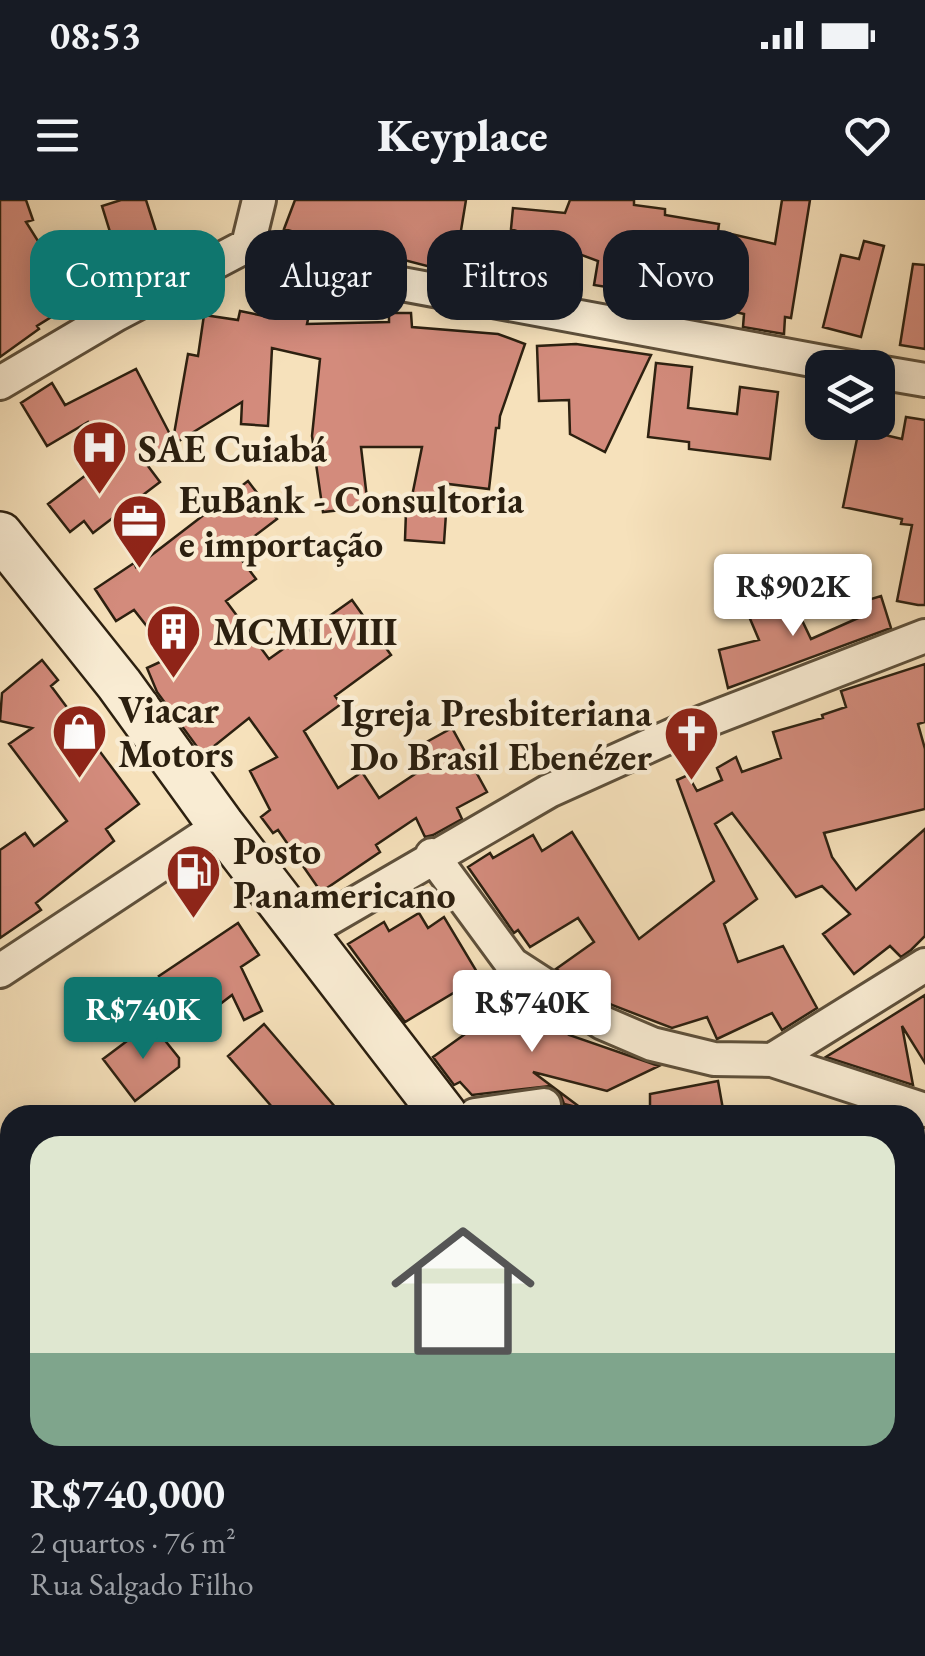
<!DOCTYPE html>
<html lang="pt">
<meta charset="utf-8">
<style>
body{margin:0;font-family:"EB Garamond",serif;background:#242831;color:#f1f3f6;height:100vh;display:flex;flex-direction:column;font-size:38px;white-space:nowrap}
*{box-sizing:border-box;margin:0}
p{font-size:32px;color:#9ea1a6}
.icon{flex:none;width:55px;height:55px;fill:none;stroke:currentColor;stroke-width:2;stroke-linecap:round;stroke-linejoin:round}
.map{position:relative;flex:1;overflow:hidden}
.side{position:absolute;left:0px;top:905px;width:925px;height:552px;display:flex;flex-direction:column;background:#171b24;border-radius:30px 30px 0 0;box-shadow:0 5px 25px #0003}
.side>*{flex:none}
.guide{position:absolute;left:30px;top:30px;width:865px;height:90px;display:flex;gap:20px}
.fabs{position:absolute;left:805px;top:150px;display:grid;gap:20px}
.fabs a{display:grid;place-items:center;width:90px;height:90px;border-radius:20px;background:#171b24;box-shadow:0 5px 25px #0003;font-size:50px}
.price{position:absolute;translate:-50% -85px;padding:0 22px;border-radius:10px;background:#fff;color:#222;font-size:32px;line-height:65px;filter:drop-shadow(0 2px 5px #0008)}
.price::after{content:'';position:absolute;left:50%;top:60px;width:30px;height:22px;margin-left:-15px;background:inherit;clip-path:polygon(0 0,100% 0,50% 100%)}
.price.active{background:#0f766e;color:#fff}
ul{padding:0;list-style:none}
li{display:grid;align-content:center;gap:20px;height:530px;padding:0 30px}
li+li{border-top:2px solid #363941}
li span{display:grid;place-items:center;height:310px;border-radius:30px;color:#555}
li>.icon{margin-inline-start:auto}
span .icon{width:180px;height:180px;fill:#fffc;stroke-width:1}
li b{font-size:42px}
.pill{padding:0 35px;border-radius:30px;background:#171b24;box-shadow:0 5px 25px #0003;font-size:35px;line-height:90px}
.pill.active{background:#0f766e;color:#fff}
.status{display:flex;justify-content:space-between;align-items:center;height:70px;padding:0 50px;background:#171b24;direction:ltr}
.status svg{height:28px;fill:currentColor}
header{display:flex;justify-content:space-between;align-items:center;height:130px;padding:0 30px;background:#171b24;font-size:45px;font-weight:800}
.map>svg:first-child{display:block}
.building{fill:#d38b7c;stroke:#2c2010;stroke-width:2.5}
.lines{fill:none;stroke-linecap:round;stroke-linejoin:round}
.street-casing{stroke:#5e503b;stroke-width:38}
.secondary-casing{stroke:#2c2010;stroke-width:50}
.street{stroke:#f9ecd3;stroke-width:32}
.secondary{stroke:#f9ecd3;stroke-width:45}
.labels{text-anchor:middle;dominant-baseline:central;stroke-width:9;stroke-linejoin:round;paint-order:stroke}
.poi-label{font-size:38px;font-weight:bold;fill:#2c2010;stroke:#f9ecd3;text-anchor:start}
</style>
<div class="status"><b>08:53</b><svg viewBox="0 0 49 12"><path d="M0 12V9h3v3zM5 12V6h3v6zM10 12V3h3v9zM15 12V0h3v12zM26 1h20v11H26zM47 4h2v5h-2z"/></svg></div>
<header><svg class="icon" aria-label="menu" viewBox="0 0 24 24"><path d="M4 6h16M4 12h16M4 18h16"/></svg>Keyplace<svg class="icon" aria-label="heart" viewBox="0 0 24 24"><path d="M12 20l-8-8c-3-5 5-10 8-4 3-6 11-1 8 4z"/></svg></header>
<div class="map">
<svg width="925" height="1456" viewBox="0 0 925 1456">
<rect width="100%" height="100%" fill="#f6e1bb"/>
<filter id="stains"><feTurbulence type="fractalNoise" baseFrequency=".002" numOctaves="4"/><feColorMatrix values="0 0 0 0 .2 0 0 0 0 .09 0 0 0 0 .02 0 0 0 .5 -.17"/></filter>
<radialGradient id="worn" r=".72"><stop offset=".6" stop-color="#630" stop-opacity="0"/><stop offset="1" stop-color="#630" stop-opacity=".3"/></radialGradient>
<!-- building -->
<path class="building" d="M 0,0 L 26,0 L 33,20 L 26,22 L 58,73 L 119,61 L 102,6 L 121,0 L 146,0 L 163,53 L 172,51 L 174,61 L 156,71 L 98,88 L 37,126 L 39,129 L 0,157 Z
M 295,0 L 466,0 L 454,73 L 354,47 L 353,53 L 331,49 L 332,43 L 284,29 Z
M 570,0 L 634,0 L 634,5 L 665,9 L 665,15 L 719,24 L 718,31 L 775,44 L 782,0 L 810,0 L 791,118 L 785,117 L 784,134 L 743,127 L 744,114 L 714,107 L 715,102 L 656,92 L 656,95 L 626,92 L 626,90 L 594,85 L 598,61 L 511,29 L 513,8 L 565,13 Z
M 864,41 L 884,46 L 861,137 L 823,127 L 841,55 L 859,59 Z
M 913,64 L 925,65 L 925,149 L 900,145 Z
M 267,100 L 310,110 L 307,124 L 389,122 L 389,113 L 411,113 L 412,127 L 498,134 L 525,144 L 500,216 L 499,228 L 496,228 L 489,289 L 448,284 L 444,343 L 405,340 L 406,311 L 409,311 L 422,247 L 361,247 L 368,307 L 323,312 L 312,236 L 320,159 L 272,148 L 268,226 L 241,224 L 242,202 L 145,262 L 160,282 L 93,333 L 84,321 L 70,332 L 48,304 L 107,259 L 88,222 L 47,246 L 21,203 L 52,183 L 65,205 L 136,169 L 173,240 L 188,154 L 198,156 L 204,115 L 238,120 L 240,111 L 264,116 Z
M 576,144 L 651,155 L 605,252 L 570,234 L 569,200 L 539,201 L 537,146 Z
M 656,163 L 692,167 L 688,208 L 737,214 L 740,187 L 778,192 L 770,259 L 689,249 L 689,242 L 648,237 Z
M 906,217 L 925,220 L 925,405 L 918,405 L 897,401 L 912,325 L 901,324 L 902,319 L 843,307 L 859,229 L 902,239 Z
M 248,281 L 277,319 L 235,351 L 256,379 L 226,401 L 269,459 L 352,400 L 391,455 L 335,496 L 341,504 L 304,531 L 338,588 L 362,572 L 379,598 L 433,562 L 423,544 L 452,528 L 487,592 L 457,608 L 462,619 L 433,635 L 425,637 L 416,618 L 376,645 L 380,652 L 321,692 L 278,630 L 273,633 L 261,617 L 270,610 L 250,571 L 277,557 L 249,518 L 203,555 L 157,492 L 147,468 L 171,457 L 134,410 L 116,421 L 95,389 L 134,363 L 136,367 Z
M 789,393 L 811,439 L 865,415 L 861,402 L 881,396 L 891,428 L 728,488 L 719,450 L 759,440 L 748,414 Z
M 42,460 L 58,480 L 51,486 L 139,604 L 106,629 L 114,641 L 36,703 L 41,710 L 0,738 L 0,650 L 25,633 L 34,646 L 67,621 L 9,544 L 32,528 L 0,521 L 2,493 Z
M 925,464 L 925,522 L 918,524 L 925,549 L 925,609 L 824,633 L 832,657 L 856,690 L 925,629 L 925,736 L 911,750 L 901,757 L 890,746 L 854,774 L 823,734 L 850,714 L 822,686 L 796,697 L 732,613 L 715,624 L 757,699 L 724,724 L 738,762 L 783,746 L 817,808 L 782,830 L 772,813 L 717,839 L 707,817 L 672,828 L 612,805 L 556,769 L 594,742 L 578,718 L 530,747 L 518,730 L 514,733 L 468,667 L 490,653 L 493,658 L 533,635 L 542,651 L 572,632 L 639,739 L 714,681 L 677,580 L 688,575 L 697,591 L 722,580 L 717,568 L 736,557 L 742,572 L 781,558 L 773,532 L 823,518 L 822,515 L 846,507 L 841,491 Z
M 419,713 L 428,728 L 444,717 L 480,777 L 405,822 L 348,744 L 384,722 L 389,731 Z
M 238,723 L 259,755 L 241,767 L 262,811 L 244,820 L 232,795 L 198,821 L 159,776 Z
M 521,794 L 543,808 L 538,812 L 569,835 L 659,866 L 607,891 L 533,872 L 581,908 L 564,904 L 560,893 L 550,886 L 472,895 L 460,882 L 454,885 L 433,857 Z
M 925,795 L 925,863 L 902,826 L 913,885 L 826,857 Z
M 151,823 L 179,858 L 179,867 L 135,901 L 103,859 Z
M 264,824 L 342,915 L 279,915 L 228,856 Z
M 718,881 L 724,915 L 650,915 L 650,894 Z"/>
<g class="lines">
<defs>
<path id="street" d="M 248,45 L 259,0
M 878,172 L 925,180
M 0,183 L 117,114 L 248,45 L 299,65 L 855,168
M 432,655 L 512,764 L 603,823 L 652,844 L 714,859 L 772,860 L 925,765
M 306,732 L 549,591 L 695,525 L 925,436
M 0,771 L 221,625
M 772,860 L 925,910
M 475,915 L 544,905
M 915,1157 L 925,1155
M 0,1169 L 10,1176"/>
<path id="secondary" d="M 0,335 L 119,484 L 221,625 L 444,915
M 843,1448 L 849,1456
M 215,1456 L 226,1448
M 288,1456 L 299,1448"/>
</defs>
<!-- street casing -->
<use href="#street" class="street-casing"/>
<!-- secondary casing -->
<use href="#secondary" class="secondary-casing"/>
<!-- street -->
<use href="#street" class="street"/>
<!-- secondary -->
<use href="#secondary" class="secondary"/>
</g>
<!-- icons -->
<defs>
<symbol id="hospital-pin" viewBox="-11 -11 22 30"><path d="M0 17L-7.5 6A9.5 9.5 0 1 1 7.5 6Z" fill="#8f2418" stroke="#f9ecd3"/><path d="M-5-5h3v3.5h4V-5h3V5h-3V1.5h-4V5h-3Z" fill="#fff"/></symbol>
<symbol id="office-pin" viewBox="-11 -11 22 30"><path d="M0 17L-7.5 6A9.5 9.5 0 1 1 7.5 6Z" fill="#8f2418" stroke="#f9ecd3"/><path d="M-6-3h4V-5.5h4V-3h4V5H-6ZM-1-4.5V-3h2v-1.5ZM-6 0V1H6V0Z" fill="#fff"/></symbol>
<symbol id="building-pin" viewBox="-11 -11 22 30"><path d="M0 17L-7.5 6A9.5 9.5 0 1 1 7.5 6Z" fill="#8f2418" stroke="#f9ecd3"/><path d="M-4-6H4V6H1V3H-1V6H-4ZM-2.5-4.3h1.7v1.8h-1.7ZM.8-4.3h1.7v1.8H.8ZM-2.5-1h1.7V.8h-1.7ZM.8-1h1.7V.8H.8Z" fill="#fff"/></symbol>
<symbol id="shop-pin" viewBox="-11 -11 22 30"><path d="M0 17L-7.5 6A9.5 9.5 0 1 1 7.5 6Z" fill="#8f2418" stroke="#f9ecd3"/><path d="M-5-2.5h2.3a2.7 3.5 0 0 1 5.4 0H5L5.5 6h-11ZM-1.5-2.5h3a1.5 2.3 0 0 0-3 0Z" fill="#fff"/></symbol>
<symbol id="church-pin" viewBox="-11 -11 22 30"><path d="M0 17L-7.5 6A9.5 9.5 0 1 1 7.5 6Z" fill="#8f2418" stroke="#f9ecd3"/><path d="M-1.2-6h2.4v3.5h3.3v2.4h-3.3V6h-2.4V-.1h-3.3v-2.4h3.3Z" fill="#fff"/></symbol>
<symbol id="fuel-pin" viewBox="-11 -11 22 30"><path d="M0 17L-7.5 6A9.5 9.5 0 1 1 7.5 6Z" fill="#8f2418" stroke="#f9ecd3"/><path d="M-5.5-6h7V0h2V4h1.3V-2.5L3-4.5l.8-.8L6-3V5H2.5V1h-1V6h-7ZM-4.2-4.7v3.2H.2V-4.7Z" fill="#fff"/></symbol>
</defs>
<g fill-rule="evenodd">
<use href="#hospital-pin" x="68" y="216" width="63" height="86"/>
<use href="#office-pin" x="108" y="290" width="63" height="86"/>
<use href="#building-pin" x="142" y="400" width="63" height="86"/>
<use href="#shop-pin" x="48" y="500" width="63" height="86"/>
<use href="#church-pin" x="660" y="502" width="63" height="86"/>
<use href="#fuel-pin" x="162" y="640" width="63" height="86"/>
</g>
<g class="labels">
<!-- poi labels -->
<g class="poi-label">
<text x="138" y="248">SAE Cuiabá</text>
<text x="179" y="299">EuBank - Consultoria<tspan x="179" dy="44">e importação</tspan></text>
<text x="213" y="431">MCMLVIII</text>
<text x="118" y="509">Viacar<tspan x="118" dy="44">Motors</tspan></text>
<text x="652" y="512" text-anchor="end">Igreja Presbiteriana<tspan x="652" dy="44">Do Brasil Ebenézer</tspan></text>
<text x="233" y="650">Posto<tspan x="233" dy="44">Panamericano</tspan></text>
</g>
</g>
<rect width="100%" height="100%" filter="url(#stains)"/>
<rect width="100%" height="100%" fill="url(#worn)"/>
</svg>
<div class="fabs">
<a><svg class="icon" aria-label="layers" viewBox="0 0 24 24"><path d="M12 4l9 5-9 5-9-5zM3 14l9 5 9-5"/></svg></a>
</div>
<b class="price" style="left:793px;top:439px">R$902K</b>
<b class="price" style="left:532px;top:855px">R$740K</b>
<b class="price active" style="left:143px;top:862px">R$740K</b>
<div class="guide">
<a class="pill active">Comprar</a>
<a class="pill">Alugar</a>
<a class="pill">Filtros</a>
<a class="pill">Novo</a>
</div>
<section class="side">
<ul>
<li><span style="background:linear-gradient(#dfe7d0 70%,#7fa58c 0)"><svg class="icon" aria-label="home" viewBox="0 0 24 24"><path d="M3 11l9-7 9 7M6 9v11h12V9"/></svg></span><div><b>R$740,000</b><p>2 quartos · 76 m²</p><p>Rua Salgado Filho</p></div></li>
</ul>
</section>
</div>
